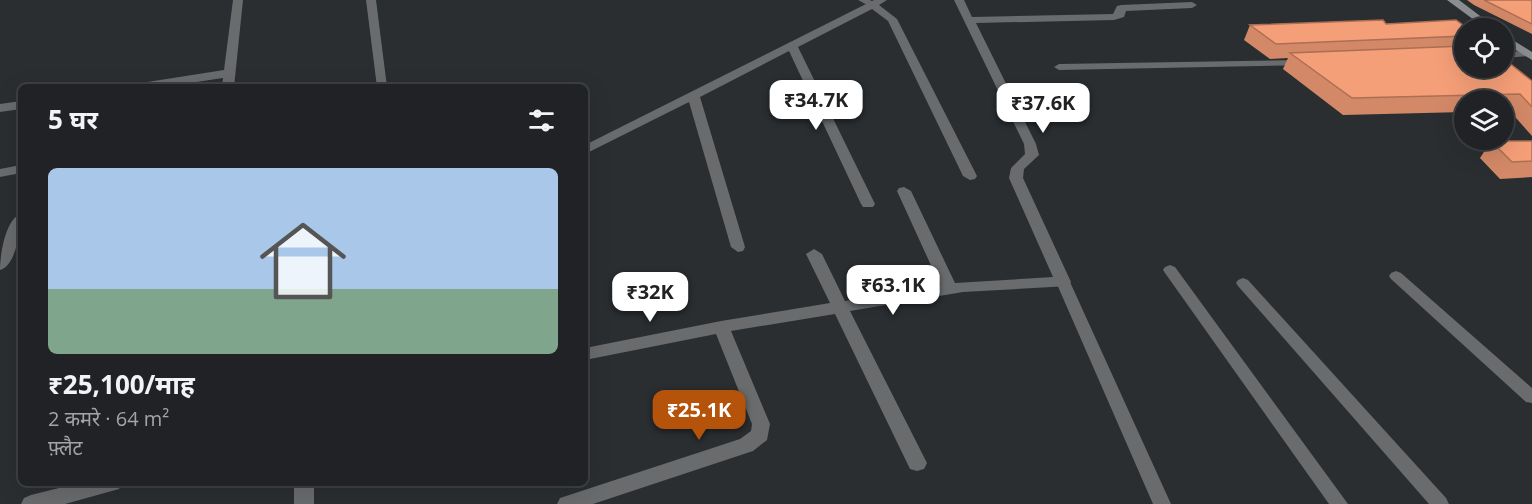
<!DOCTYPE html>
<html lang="hi">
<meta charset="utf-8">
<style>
body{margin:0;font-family:"Open Sans","Noto Sans Devanagari",sans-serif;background:#2d2f32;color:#f1f3f6;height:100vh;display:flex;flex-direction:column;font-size:22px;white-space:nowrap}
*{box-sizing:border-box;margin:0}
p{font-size:20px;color:#a2a4a7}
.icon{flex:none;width:33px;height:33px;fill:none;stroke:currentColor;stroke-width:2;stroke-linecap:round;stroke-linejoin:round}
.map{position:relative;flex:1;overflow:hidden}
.drawer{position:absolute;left:18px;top:84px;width:570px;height:402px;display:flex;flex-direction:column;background:#202225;border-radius:9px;box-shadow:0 6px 24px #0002,0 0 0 2px #3d3f42}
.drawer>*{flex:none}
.buttons{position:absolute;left:1454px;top:18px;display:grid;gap:12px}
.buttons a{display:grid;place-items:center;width:60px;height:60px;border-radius:50%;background:#202225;box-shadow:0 6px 24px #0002,0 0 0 2px #3d3f42;font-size:30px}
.price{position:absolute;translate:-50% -51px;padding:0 14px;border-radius:12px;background:#fff;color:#222;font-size:20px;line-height:39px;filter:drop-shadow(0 2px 3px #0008)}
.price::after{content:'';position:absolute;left:50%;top:36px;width:18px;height:14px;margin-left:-9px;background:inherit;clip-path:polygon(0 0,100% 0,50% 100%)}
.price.active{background:#b45309;color:#fff}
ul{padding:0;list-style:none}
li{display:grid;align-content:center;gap:12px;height:318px;padding:0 30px}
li+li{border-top:2px solid #3d3f42}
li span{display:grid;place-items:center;height:186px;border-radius:9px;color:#555}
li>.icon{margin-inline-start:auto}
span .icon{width:108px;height:108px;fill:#fffc;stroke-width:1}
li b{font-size:26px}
h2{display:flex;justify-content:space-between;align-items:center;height:72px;padding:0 30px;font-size:26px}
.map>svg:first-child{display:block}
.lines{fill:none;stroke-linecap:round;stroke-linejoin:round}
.lane{fill:#696b6d;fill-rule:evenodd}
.street{fill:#696b6d;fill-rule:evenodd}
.secondary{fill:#8a8e90;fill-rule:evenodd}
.wall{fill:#d38967}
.building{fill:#f59f78;stroke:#ac6f54;stroke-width:1.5}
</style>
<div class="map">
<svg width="1532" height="504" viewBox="0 0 1532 504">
<rect width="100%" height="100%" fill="#2a2e31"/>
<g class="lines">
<!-- lane -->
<path class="lane" d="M 366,0 L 376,0 L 387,87 L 377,87 Z
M 858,0 L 870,0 L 876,4 L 871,7 Z
M 1527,51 L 1532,54 L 1531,56 L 1503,58 L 1503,52 Z
M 1303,60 L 1307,61 L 1307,65 L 1059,70 L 1054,67 L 1059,64 Z
M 1170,265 L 1175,267 L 1348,504 L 1329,504 L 1165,273 L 1163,270 L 1165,267 Z
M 1396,271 L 1401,273 L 1532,388 L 1532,403 L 1526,402 L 1391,279 L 1389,276 L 1391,273 Z
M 1063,277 L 1070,282 L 1171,504 L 1153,504 L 1056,282 Z
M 1243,278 L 1248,280 L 1446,498 L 1449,504 L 1429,504 L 1238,286 L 1236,283 L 1238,280 Z"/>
<!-- street -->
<path class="street" d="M 233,0 L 243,0 L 234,87 L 222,87 L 223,78 L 163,87 L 135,87 L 141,83 L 224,70 Z
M 874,0 L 887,0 L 879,5 L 897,19 L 977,176 L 975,179 L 970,180 L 963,176 L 888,21 L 872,9 L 798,47 L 875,204 L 873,207 L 863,207 L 861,204 L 789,51 L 700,97 L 745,247 L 743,251 L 738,252 L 731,247 L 689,102 L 585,154 L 585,145 Z
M 954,0 L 964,0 L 972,17 L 1113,14 L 1117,6 L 1121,5 L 1192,2 L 1197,5 L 1192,8 L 1126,11 L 1124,17 L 1114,20 L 976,23 L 1036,144 L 1039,155 L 1024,169 L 1023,178 L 1071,282 L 1069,286 L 963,292 L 850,311 L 927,463 L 924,469 L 917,471 L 910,469 L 835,314 L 731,331 L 770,424 L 767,440 L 753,451 L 593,504 L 557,504 L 560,498 L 740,439 L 751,431 L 752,424 L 716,334 L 585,360 L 585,348 L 721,321 L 830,303 L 806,254 L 814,249 L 822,254 L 845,301 L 940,285 L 897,191 L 899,188 L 904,187 L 911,191 L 955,283 L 1053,277 L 1009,178 L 1011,168 L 1025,154 L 1024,144 Z
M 21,101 L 21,109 L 0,112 L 0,104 Z
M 21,165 L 21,173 L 0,177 L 0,169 Z
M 21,214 C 21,229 16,266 0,270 C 0,256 5,219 21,214 Z
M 79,483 L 122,483 L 119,489 L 65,504 L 21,504 L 24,498 L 31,495 Z
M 294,483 L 314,483 L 314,504 L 294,504 Z"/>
<!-- secondary -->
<path class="secondary" d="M 1447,0 L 1459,0 L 1496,28 L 1485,28 Z
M 1503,34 L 1532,52 L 1532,60 L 1503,42 Z"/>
</g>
<!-- wall -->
<path class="wall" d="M 1467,0 L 1532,0 L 1532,34 L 1474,5 Z
M 1386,24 L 1464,28 L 1464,68 L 1532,81 L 1532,136 L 1509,110 L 1503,111 L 1503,100 L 1464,100 L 1464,112 L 1343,115 L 1283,69 L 1288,58 L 1270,59 L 1244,40 L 1250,25 Z
M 1491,141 L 1532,141 L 1532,177 L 1500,179 L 1480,158 Z"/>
<!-- building -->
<path class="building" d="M 1484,0 L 1532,0 L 1532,24 Z
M 1383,20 L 1386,24 L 1456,20 L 1467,28 L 1464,28 L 1464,36 L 1276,44 L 1250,25 Z
M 1464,46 L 1464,68 L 1503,68 L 1503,58 L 1532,81 L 1532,107 L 1520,94 L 1352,98 L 1290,53 Z
M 1491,141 L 1532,141 L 1532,161 L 1512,162 Z"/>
</svg>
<div class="buttons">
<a><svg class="icon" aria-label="locate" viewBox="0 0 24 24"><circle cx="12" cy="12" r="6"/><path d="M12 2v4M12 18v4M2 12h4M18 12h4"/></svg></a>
<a><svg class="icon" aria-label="layers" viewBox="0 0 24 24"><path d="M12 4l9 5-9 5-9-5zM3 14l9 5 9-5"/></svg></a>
</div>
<b class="price" style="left:816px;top:131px">₹34.7K</b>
<b class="price" style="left:1043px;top:134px">₹37.6K</b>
<b class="price" style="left:893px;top:316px">₹63.1K</b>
<b class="price" style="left:650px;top:323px">₹32K</b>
<b class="price active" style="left:699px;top:441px">₹25.1K</b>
<section class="drawer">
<h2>5 घर<svg class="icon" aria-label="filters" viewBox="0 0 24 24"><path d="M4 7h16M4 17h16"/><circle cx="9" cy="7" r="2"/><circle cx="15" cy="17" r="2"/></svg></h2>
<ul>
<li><span style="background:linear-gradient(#a9c7e8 65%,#7fa58c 0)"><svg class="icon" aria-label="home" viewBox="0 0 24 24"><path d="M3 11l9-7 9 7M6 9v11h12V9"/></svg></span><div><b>₹25,100/माह</b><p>2 कमरे · 64 m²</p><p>फ़्लैट</p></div></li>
</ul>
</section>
</div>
